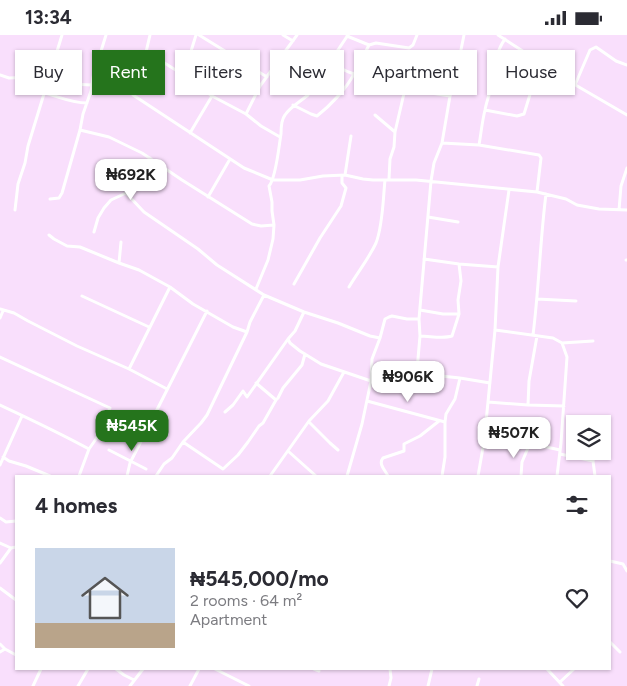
<!DOCTYPE html>
<meta charset="utf-8">
<style>
body{margin:0;font-family:Figtree,sans-serif;background:#f7f7f7;color:#2b2b33;height:100vh;display:flex;flex-direction:column;font-size:19px;white-space:nowrap}
*{box-sizing:border-box;margin:0}
p{font-size:16px;color:#7c7c81}
.icon{flex:none;width:28px;height:28px;fill:none;stroke:currentColor;stroke-width:2;stroke-linecap:round;stroke-linejoin:round}
.map{position:relative;flex:1;overflow:hidden}
.sheet{position:absolute;left:15px;top:440px;width:596px;height:195px;display:flex;flex-direction:column;background:#fff;border-radius:0px;box-shadow:0 1px 4px #0004}
.sheet>*{flex:none}
.top-card{position:absolute;left:15px;top:15px;width:598px;height:45px;display:flex;gap:10px}
.controls{position:absolute;left:566px;top:380px;display:grid;gap:10px}
.controls a{display:grid;place-items:center;width:45px;height:45px;border-radius:0px;background:#fff;box-shadow:0 1px 4px #0004;font-size:25px}
.price{position:absolute;translate:-50% -42px;padding:0 11px;border-radius:10px;background:#fff;color:#222;font-size:16px;line-height:32px;filter:drop-shadow(0 1px 2px #0008)}
.price::after{content:'';position:absolute;left:50%;top:30px;width:15px;height:11px;margin-left:-8px;background:inherit;clip-path:polygon(0 0,100% 0,50% 100%)}
.price.active{background:#25741c;color:#fff}
ul{padding:0;list-style:none}
li{display:flex;align-items:center;gap:15px;height:125px;padding:0 20px}
li+li{border-top:1px solid #e1e1e2}
li span{display:grid;place-items:center;flex:none;width:140px;height:100px;border-radius:0px;color:#555}
li>.icon{margin-inline-start:auto}
span .icon{width:60px;height:60px;fill:#fffc;stroke-width:1}
li b{font-size:21px}
h2{display:flex;justify-content:space-between;align-items:center;height:60px;padding:0 20px;font-size:21px}
.chip{padding:0 18px;border-radius:0px;background:#fff;box-shadow:0 1px 4px #0004;font-size:18px;line-height:45px}
.chip.active{background:#25741c;color:#fff}
.status{display:flex;justify-content:space-between;align-items:center;height:35px;padding:0 25px;background:#fff;direction:ltr}
.status svg{height:14px;fill:currentColor}
.map>svg:first-child{display:block}
.lines{fill:none;stroke-linecap:round;stroke-linejoin:round}
.minor{stroke:#fff;stroke-width:3}
</style>
<div class="status"><b>13:34</b><svg viewBox="0 0 49 12"><path d="M0 12V9h3v3zM5 12V6h3v6zM10 12V3h3v9zM15 12V0h3v12zM26 1h20v11H26zM47 4h2v5h-2z"/></svg></div>
<div class="map">
<svg width="627" height="651" viewBox="0 0 627 651">
<rect width="100%" height="100%" fill="#f9dffc"/>
<g class="lines">
<!-- minor -->
<path class="minor" d="M 150,0 L 143,30 L 132,57 L 133,60 L 244,133 L 273,145 L 300,145 L 323,141 L 345,140 L 363,144 L 373,145 L 416,145 L 537,157 L 566,164 L 577,170 L 599,174 L 627,175
M 199,0 L 267,42
M 283,0 L 293,6
M 464,0 L 454,49 L 450,61 L 442,108 L 434,128 L 431,146 L 419,284 L 420,301 L 417,335 L 418,337 L 422,339 L 460,343 L 490,348
M 498,0 L 572,48 L 627,80
M 347,1 L 369,10
M 145,18 L 155,22 L 182,39 L 212,61 L 246,79 L 261,91 L 280,102
M 331,26 C 338,33 345,36 354,39 L 356,36 L 364,42 L 405,54 L 450,61
M 143,30 L 154,37
M 356,36 L 369,10 L 376,8 L 409,13 L 413,10 L 417,0
M 182,39 L 183,33 L 188,26 L 196,0
M 0,40 L 9,43 L 31,42 L 70,49 L 92,50
M 575,50 L 590,15 L 596,12 L 616,26 L 627,30
M 45,58 C 59,62 72,68 87,68
M 293,70 L 311,79 L 317,81 C 330,71 346,54 354,39
M 485,75 L 517,81 L 524,79 L 540,27
M 246,79 L 260,51 L 297,0
M 375,80 L 395,97
M 80,95 L 109,102 L 142,118 L 182,145 L 252,189 L 261,191 L 274,190
M 190,98 L 212,61
M 442,108 L 479,110 L 539,120 L 541,123 L 537,157
M 479,110 C 481,99 482,87 485,75 C 486,69 488,63 490,57 C 494,39 494,19 505,4
M 345,140 L 351,101
M 389,144 L 390,124 L 394,112 L 395,97 L 405,54
M 126,158 L 144,177 L 198,214 L 217,230 L 264,260 L 304,277 L 338,288 L 370,301 L 380,303
M 208,162 L 230,124
M 50,164 L 59,163 L 62,158 L 80,95 L 83,79 L 91,56 L 93,42 L 106,0
M 15,175 L 18,149 L 25,128 L 28,111 L 62,0
M 619,175 L 621,151 L 627,133
M 428,182 L 458,187
M 94,197 L 98,183 L 104,173 L 111,165 L 126,158 L 150,123
M 49,200 L 54,204 L 67,211 L 80,212 L 119,228 L 139,235 L 170,252 L 193,269 L 233,292 L 247,297
M 424,224 L 459,229 L 498,232
M 626,225 L 627,225
M 119,228 L 121,207
M 294,249 L 320,203 L 341,171 L 346,153 L 342,148 L 342,140
M 349,252 C 358,237 369,223 376,208 C 383,190 383,164 385,145
M 256,254 L 268,225 L 273,204 L 274,190 L 272,176 L 272,167 L 269,151 C 276,144 279,110 281,99 C 281,93 281,85 285,80 C 291,71 300,67 308,60 L 348,0
M 82,261 L 149,292
M 537,264 L 576,266
M 0,274 L 14,278 L 28,286 L 77,311 L 129,334 L 167,354
M 420,275 L 443,279 L 459,279
M 304,277 L 295,296 L 288,304 L 290,308 L 300,316 L 321,329 L 371,346
M 0,283 L 3,276
M 495,295 L 553,303 L 562,308 L 593,306
M 533,300 C 539,253 540,206 546,159
M 420,301 C 430,301 443,304 452,301 L 459,279 L 458,265 L 461,246 L 459,229
M 0,322 L 110,373 L 96,404 L 89,414 L 79,441
M 129,334 L 170,252
M 256,348 L 276,365
M 367,366 L 445,387
M 488,367 L 528,370 L 564,371
M 0,370 C 30,384 60,398 89,414
M 528,370 L 529,346 L 537,301
M 225,377 L 233,370 L 243,356 L 247,362 L 288,304
M 106,384 L 130,385 L 148,393
M 309,387 L 330,408 L 338,415
M 183,407 L 223,434 L 238,420 L 248,407 L 259,391 L 263,388 L 276,365 L 278,363 L 283,353 L 302,330 L 305,319
M 484,407 L 492,405 L 533,409 L 560,415
M 109,415 L 146,434
M 288,416 L 316,441
M 595,416 L 593,426 L 595,441
M 560,419 L 593,426
M 3,422 L 9,426 L 26,431 L 50,441
M 0,430 L 22,381
M 127,441 L 130,428 L 207,276
M 156,441 L 164,429 L 172,423 L 183,407 L 201,388 L 207,380 L 247,297 L 250,287 L 264,260
M 270,441 L 309,386 L 328,366 L 344,337
M 347,441 L 362,389 L 371,346 L 372,324 L 380,303 L 385,284 L 389,282 L 392,281 L 407,284 L 419,284
M 388,441 C 385,435 378,429 383,423 L 404,416 L 404,409 L 420,401 L 439,386
M 442,441 L 445,422 L 445,387 L 446,379 L 455,364 L 460,343
M 478,441 L 484,407 L 488,367 L 495,295 L 498,232 L 509,155
M 521,441 L 522,427 L 528,413 L 527,409
M 557,441 L 561,408 L 567,322 L 562,308
M 0,483 L 6,487 L 16,486
M 0,508 L 11,513 L 16,512
M 610,526 L 623,529 L 627,536
M 0,528 L 11,513
M 0,553 L 16,565
M 610,607 L 620,617
M 0,609 L 5,614 L 16,620
M 0,617 L 5,614
M 116,634 L 124,640 L 134,645
M 215,634 L 249,651
M 314,634 L 319,636
M 547,634 L 563,651
M 560,647 L 574,634
M 33,651 L 41,634
M 78,651 L 88,634
M 130,651 L 143,634
M 190,651 L 199,634
M 389,651 L 391,643 L 390,634
M 428,651 L 432,634
M 477,651 L 479,644"/>
</g>
</svg>
<div class="controls">
<a><svg class="icon" aria-label="layers" viewBox="0 0 24 24"><path d="M12 4l9 5-9 5-9-5zM3 14l9 5 9-5"/></svg></a>
</div>
<b class="price" style="left:131px;top:166px">₦692K</b>
<b class="price" style="left:408px;top:368px">₦906K</b>
<b class="price active" style="left:132px;top:417px">₦545K</b>
<b class="price" style="left:514px;top:424px">₦507K</b>
<div class="top-card">
<a class="chip">Buy</a>
<a class="chip active">Rent</a>
<a class="chip">Filters</a>
<a class="chip">New</a>
<a class="chip">Apartment</a>
<a class="chip">House</a>
</div>
<section class="sheet">
<h2>4 homes<svg class="icon" aria-label="filters" viewBox="0 0 24 24"><path d="M4 7h16M4 17h16"/><circle cx="9" cy="7" r="2"/><circle cx="15" cy="17" r="2"/></svg></h2>
<ul>
<li><span style="background:linear-gradient(#c9d6e8 75%,#b9a48a 0)"><svg class="icon" aria-label="home" viewBox="0 0 24 24"><path d="M3 11l9-7 9 7M6 9v11h12V9"/></svg></span><div><b>₦545,000/mo</b><p>2 rooms · 64 m²</p><p>Apartment</p></div><svg class="icon" aria-label="heart" viewBox="0 0 24 24"><path d="M12 20l-8-8c-3-5 5-10 8-4 3-6 11-1 8 4z"/></svg></li>
</ul>
</section>
</div>
